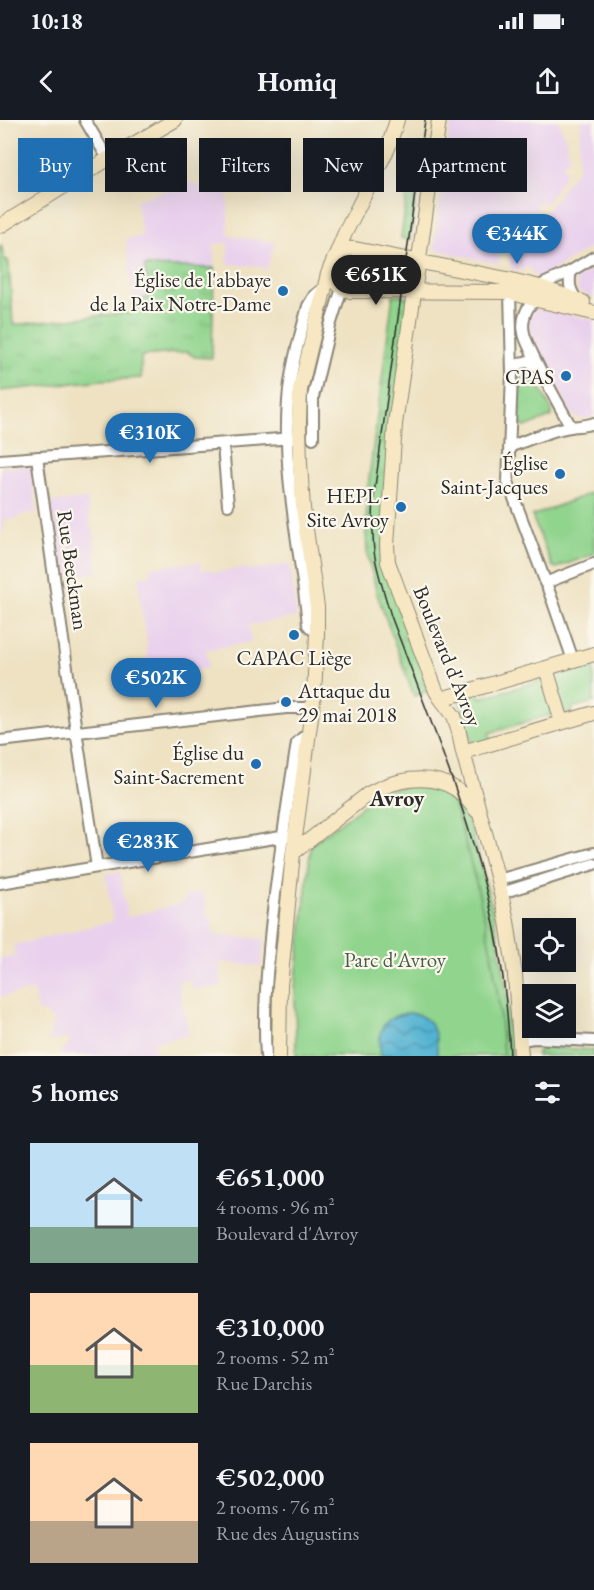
<!DOCTYPE html>
<meta charset="utf-8">
<style>
body{margin:0;font-family:"EB Garamond",serif;background:#242831;color:#f1f3f6;height:100vh;display:flex;flex-direction:column;font-size:22px;white-space:nowrap}
*{box-sizing:border-box;margin:0}
p{font-size:20px;color:#9ea1a6}
.icon{flex:none;width:33px;height:33px;fill:none;stroke:currentColor;stroke-width:2;stroke-linecap:round;stroke-linejoin:round}
.map{position:relative;height:936px;overflow:hidden}
.details{display:flex;flex-direction:column;background:#171b24;flex:1}
.details>*{flex:none}
.top-card{position:absolute;left:18px;top:18px;width:558px;height:54px;display:flex;gap:12px}
.controls{position:absolute;left:522px;top:798px;display:grid;gap:12px}
.controls a{display:grid;place-items:center;width:54px;height:54px;border-radius:0px;background:#171b24;box-shadow:0 6px 24px #0002;font-size:30px}
.price{position:absolute;translate:-50% -51px;padding:0 14px;border-radius:21px;background:#1f6fb2;color:#fff;font-size:20px;line-height:39px;filter:drop-shadow(0 2px 3px #0008)}
.price::after{content:'';position:absolute;left:50%;top:36px;width:18px;height:14px;margin-left:-9px;background:inherit;clip-path:polygon(0 0,100% 0,50% 100%)}
.price.selected{background:#222;color:#fff}
ul{padding:0;list-style:none}
li{display:flex;align-items:center;gap:18px;height:150px;padding:0 30px}
li span{display:grid;place-items:center;flex:none;width:168px;height:120px;border-radius:0px;color:#555}
li>.icon{margin-inline-start:auto}
span .icon{width:72px;height:72px;fill:#fffc;stroke-width:1}
li b{font-size:26px}
h2{display:flex;justify-content:space-between;align-items:center;height:72px;padding:0 30px;font-size:26px}
.pill{padding:0 21px;border-radius:0px;background:#171b24;box-shadow:0 6px 24px #0002;font-size:21px;line-height:54px}
.pill.selected{background:#1f6fb2;color:#fff}
.status{display:flex;justify-content:space-between;align-items:center;height:42px;padding:0 30px;background:#171b24;direction:ltr}
.status svg{height:16px;fill:currentColor}
header{display:flex;justify-content:space-between;align-items:center;height:78px;padding:0 30px;background:#171b24;font-size:27px;font-weight:700}
.map>svg:first-child{display:block}
.built{fill:#e9d1ed}
.grass{fill:url(#grass-tufts);stroke:#5e805c;stroke-width:1.5}
.park{fill:#90d48d;stroke:#5e805c;stroke-width:1.5}
.water{fill:url(#water-waves);stroke:#3e6e7e;stroke-width:1.5}
.lines{fill:none;stroke-linecap:round;stroke-linejoin:round}
.street-casing{stroke:#8c8676;stroke-width:14}
.secondary-casing{stroke:#8c8676;stroke-width:16}
.street{stroke:#fff;stroke-width:10}
.secondary{stroke:#f7e8c3;stroke-width:14}
.tram{stroke:#2b2b2b;stroke-width:1.5}
.poi-dot{fill:#1f6fb2;stroke:#fbf7ec;stroke-width:2}
.labels{text-anchor:middle;dominant-baseline:central;stroke-width:4.5;stroke-linejoin:round;paint-order:stroke}
.poi-label{font-size:21px;fill:#2b2b2b;stroke:#fbf7ec;text-anchor:end}
.street-label{font-size:21px;fill:#2b2b2b;stroke:#fbf7ec}
.park-label{font-size:21px;fill:#495e48;stroke:#fbf7ec}
.neighbourhood-label{font-size:22px;font-weight:bold;fill:#2b2b2b;stroke:#fbf7ec}
</style>
<div class="status"><b>10:18</b><svg viewBox="0 0 49 12"><path d="M0 12V9h3v3zM5 12V6h3v6zM10 12V3h3v9zM15 12V0h3v12zM26 1h20v11H26zM47 4h2v5h-2z"/></svg></div>
<header><svg class="icon" aria-label="back" viewBox="0 0 24 24"><path d="M15 5l-7 7 7 7"/></svg>Homiq<svg class="icon" aria-label="share" viewBox="0 0 24 24"><path d="M12 15V3M7 8l5-5 5 5M5 13v7h14v-7"/></svg></header>
<div class="map">
<svg width="594" height="936" viewBox="0 0 594 936">
<defs>
<pattern id="grass-tufts" width="24" height="20" patternUnits="userSpaceOnUse" patternTransform="scale(1.5)"><rect width="24" height="20" fill="#90d48d"/><path d="M3 7l-1-3M5 7V3M7 7l1-3M15 17l-1-3M17 17v-4M19 17l1-3" fill="none" stroke="#7cb67a"/></pattern>
<pattern id="water-waves" width="16" height="10" patternUnits="userSpaceOnUse" patternTransform="scale(1.5)"><rect width="16" height="10" fill="#52b2d1"/><path d="M0 5q4-4 8 0t8 0" fill="none" stroke="#4491aa"/></pattern>
</defs>
<rect width="100%" height="100%" fill="#fbf7ec"/>
<filter id="ink" filterUnits="userSpaceOnUse"><feTurbulence type="fractalNoise" baseFrequency=".0167" numOctaves="2"/><feDisplacementMap in="SourceGraphic" scale="12" xChannelSelector="R" yChannelSelector="G"/><feConvolveMatrix kernelMatrix="1 2 1 2 8 2 1 2 1" color-interpolation-filters="sRGB"/></filter>
<filter id="wash" filterUnits="userSpaceOnUse"><feTurbulence type="fractalNoise" baseFrequency=".008" numOctaves="4" result="noise"/><feDisplacementMap in="SourceGraphic" scale="24" xChannelSelector="R" yChannelSelector="G"/><feGaussianBlur stdDeviation="1.35" result="paint"/><feColorMatrix in="noise" values="0 0 0 0 0 0 0 0 0 0 0 0 0 0 0 0 0 1.4 0 .05"/><feComposite in="paint" operator="in"/></filter>
<g filter="url(#wash)">
<rect width="100%" height="100%" fill="#eee2c2"/>
<!-- built -->
<path class="built" d="M 451,0 L 558,0 L 565,18 L 569,35 L 569,40 L 562,44 L 566,51 L 565,55 L 547,82 L 543,84 L 540,81 L 536,84 L 538,89 L 530,94 L 529,93 L 520,96 L 526,104 L 499,126 L 499,144 L 434,129 Z
M 581,0 L 594,0 L 594,125 L 543,156 L 534,156 L 529,146 L 518,151 L 513,150 L 509,144 L 508,135 L 512,127 L 543,96 L 578,48 Z
M 193,62 L 200,68 L 228,67 L 228,114 L 230,116 L 275,122 L 267,149 L 257,146 L 228,144 L 228,123 L 214,124 L 213,190 L 134,192 L 126,119 L 142,116 L 136,80 Z
M 594,148 L 594,178 L 584,175 L 578,171 L 576,159 Z
M 540,189 L 594,200 L 594,296 L 582,299 L 574,296 L 571,292 L 528,210 L 528,197 L 535,190 Z
M 30,345 L 37,392 L 20,395 L 20,398 L 3,400 L 4,411 L 0,411 L 0,348 Z
M 87,379 L 91,409 L 94,411 L 97,452 L 61,457 L 50,382 Z
M 200,442 L 201,450 L 208,449 L 215,452 L 247,448 L 248,450 L 290,444 L 297,497 L 249,505 L 251,522 L 206,530 L 209,548 L 150,557 L 146,527 L 148,526 L 141,486 L 138,457 L 150,455 L 150,447 Z
M 120,751 L 127,797 L 184,783 L 185,776 L 204,773 L 207,797 L 212,797 L 214,815 L 264,819 L 261,846 L 220,842 L 222,866 L 192,870 L 190,860 L 178,862 L 189,915 L 154,922 L 156,936 L 54,936 L 63,934 L 61,930 L 71,923 L 68,918 L 48,922 L 53,900 L 44,892 L 38,893 L 33,870 L 0,877 L 0,839 L 15,835 L 13,825 L 113,801 L 106,754 Z"/>
<!-- grass -->
<path class="grass" d="M 412,40 L 421,41 L 410,120 L 401,118 Z
M 1,125 L 5,140 L 8,140 L 9,145 L 13,205 L 134,192 L 133,180 L 148,178 L 145,146 L 214,148 L 212,238 L 195,237 L 187,232 L 141,236 L 141,258 L 102,260 L 0,271 L 0,206 L 1,205 L 0,198 L 0,126 Z
M 393,175 L 402,175 L 413,182 L 386,425 L 434,569 L 414,576 L 377,474 L 367,432 L 366,412 L 367,374 Z
M 450,673 L 458,678 L 463,684 C 489,766 509,849 512,936 L 503,936 C 499,846 478,759 450,673 Z"/>
<!-- park -->
<path class="park" d="M 528,248 L 532,251 L 552,291 L 551,297 L 525,307 L 519,304 L 519,301 L 521,252 L 522,249 Z
M 591,373 L 594,379 L 594,434 L 556,448 L 552,446 L 532,396 Z
M 594,545 L 594,582 L 572,588 L 573,594 L 564,593 L 553,552 L 559,548 L 561,555 Z
M 536,554 L 543,555 L 556,595 L 552,602 L 549,595 L 489,613 L 491,620 L 473,625 L 458,577 L 478,572 L 480,578 L 537,562 Z
M 423,665 L 444,670 L 450,673 C 478,759 499,846 503,936 L 296,936 L 295,869 L 311,725 L 383,670 Z
M 545,927 L 594,930 L 594,936 L 537,936 L 537,932 Z"/>
<!-- water -->
<path class="water" d="M 407,893 C 433,894 438,914 437,936 L 381,936 C 377,912 380,898 407,893 Z"/>
</g>
<g filter="url(#ink)">
<g class="lines">
<defs>
<path id="street" d="M 85,0 L 108,39
M 571,151 C 568,164 570,171 578,181
M 535,168 L 571,151 L 594,137
M 517,172 L 510,172 L 512,253 L 508,362 L 553,482 L 573,540
M 537,180 C 526,185 521,201 524,213 C 525,220 530,228 533,235 C 544,259 558,283 571,307
M 512,253 L 519,244 L 528,241 L 538,247
M 313,318 L 313,277 L 330,206 L 342,168
M 223,325 L 228,385
M 509,327 C 528,320 550,310 570,307 C 578,306 586,306 594,303
M 37,337 L 75,604 L 97,747
M 0,340 L 293,318
M 545,463 L 594,444
M 317,514 L 308,505 C 301,431 282,356 288,281 C 290,249 300,217 308,186 L 314,176 L 324,168
M 0,621 L 286,588 L 312,588
M 498,760 L 594,733
M 0,763 L 287,716
M 501,774 L 511,770 L 594,744
M 521,920 L 534,918 L 594,921
M 266,936 C 263,893 267,851 271,808 C 278,746 287,685 297,623 L 309,612"/>
<path id="secondary" d="M 439,0 L 395,304 L 387,425 L 388,442 L 436,571 L 441,579 L 454,596 L 458,608 L 463,632 L 498,760 L 507,801 L 515,855 L 521,936
M 0,106 L 108,39 L 175,0
M 334,139 C 339,130 346,128 355,129 L 507,159 L 540,167 L 583,182
M 331,146 C 331,160 338,167 351,171 L 510,172 L 537,180 L 594,193
M 546,548 L 562,602
M 441,579 L 594,534
M 463,632 L 594,593
M 293,733 L 368,674 C 393,660 428,652 454,668 C 463,673 470,683 477,691
M 279,936 L 280,866 L 293,733 L 314,574 L 317,514 L 317,487 L 303,388 L 300,344 L 299,302 L 300,270 L 328,154 L 345,113 L 388,28 L 397,0"/>
</defs>
<!-- street casing -->
<use href="#street" class="street-casing"/>
<!-- secondary casing -->
<use href="#secondary" class="secondary-casing"/>
<!-- street -->
<use href="#street" class="street"/>
<!-- secondary -->
<use href="#secondary" class="secondary"/>
<!-- tram -->
<path class="tram" d="M 425,0 L 374,374 C 373,393 372,413 374,431 C 377,453 385,475 391,496 C 429,597 471,698 494,804 C 503,848 508,892 510,936"/>
</g>
</g>
<!-- markers -->
<g class="poi-dot">
<circle cx="283" cy="171" r="6"/>
<circle cx="566" cy="256" r="6"/>
<circle cx="560" cy="354" r="6"/>
<circle cx="401" cy="387" r="6"/>
<circle cx="294" cy="515" r="6"/>
<circle cx="286" cy="582" r="6"/>
<circle cx="256" cy="644" r="6"/>
</g>
<g class="labels">
<!-- poi labels -->
<g class="poi-label">
<text x="271" y="159">Église de l'abbaye<tspan x="271" dy="24">de la Paix Notre-Dame</tspan></text>
<text x="554" y="256">CPAS</text>
<text x="548" y="342">Église<tspan x="548" dy="24">Saint-Jacques</tspan></text>
<text x="389" y="375">HEPL -<tspan x="389" dy="24">Site Avroy</tspan></text>
<text x="294" y="537" text-anchor="middle">CAPAC Liège</text>
<text x="298" y="570" text-anchor="start">Attaque du<tspan x="298" dy="24">29 mai 2018</tspan></text>
<text x="244" y="632">Église du<tspan x="244" dy="24">Saint-Sacrement</tspan></text>
</g>
<!-- street labels -->
<g class="street-label">
<text transform="translate(73 450) rotate(82)">Rue Beeckman</text>
<text transform="translate(448 536) rotate(68)">Boulevard d'Avroy</text>
</g>
<!-- park labels -->
<g class="park-label">
<text x="395" y="839">Parc d'Avroy</text>
</g>
<!-- neighbourhood labels -->
<g class="neighbourhood-label">
<text x="397" y="678">Avroy</text>
</g>
</g>
</svg>
<div class="controls">
<a><svg class="icon" aria-label="locate" viewBox="0 0 24 24"><circle cx="12" cy="12" r="6"/><path d="M12 2v4M12 18v4M2 12h4M18 12h4"/></svg></a>
<a><svg class="icon" aria-label="layers" viewBox="0 0 24 24"><path d="M12 4l9 5-9 5-9-5zM3 14l9 5 9-5"/></svg></a>
</div>
<b class="price" style="left:517px;top:145px">€344K</b>
<b class="price selected" style="left:376px;top:186px">€651K</b>
<b class="price" style="left:150px;top:344px">€310K</b>
<b class="price" style="left:156px;top:589px">€502K</b>
<b class="price" style="left:148px;top:753px">€283K</b>
<div class="top-card">
<a class="pill selected">Buy</a>
<a class="pill">Rent</a>
<a class="pill">Filters</a>
<a class="pill">New</a>
<a class="pill">Apartment</a>
</div>
</div>
<section class="details">
<h2>5 homes<svg class="icon" aria-label="filters" viewBox="0 0 24 24"><path d="M4 7h16M4 17h16"/><circle cx="9" cy="7" r="2"/><circle cx="15" cy="17" r="2"/></svg></h2>
<ul>
<li><span style="background:linear-gradient(#bfe0f5 70%,#7fa58c 0)"><svg class="icon" aria-label="home" viewBox="0 0 24 24"><path d="M3 11l9-7 9 7M6 9v11h12V9"/></svg></span><div><b>€651,000</b><p>4 rooms · 96 m²</p><p>Boulevard d'Avroy</p></div></li>
<li><span style="background:linear-gradient(#ffd9b3 60%,#8fb573 0)"><svg class="icon" aria-label="home" viewBox="0 0 24 24"><path d="M3 11l9-7 9 7M6 9v11h12V9"/></svg></span><div><b>€310,000</b><p>2 rooms · 52 m²</p><p>Rue Darchis</p></div></li>
<li><span style="background:linear-gradient(#ffd9b3 65%,#b9a48a 0)"><svg class="icon" aria-label="home" viewBox="0 0 24 24"><path d="M3 11l9-7 9 7M6 9v11h12V9"/></svg></span><div><b>€502,000</b><p>2 rooms · 76 m²</p><p>Rue des Augustins</p></div></li>
</ul>
</section>
